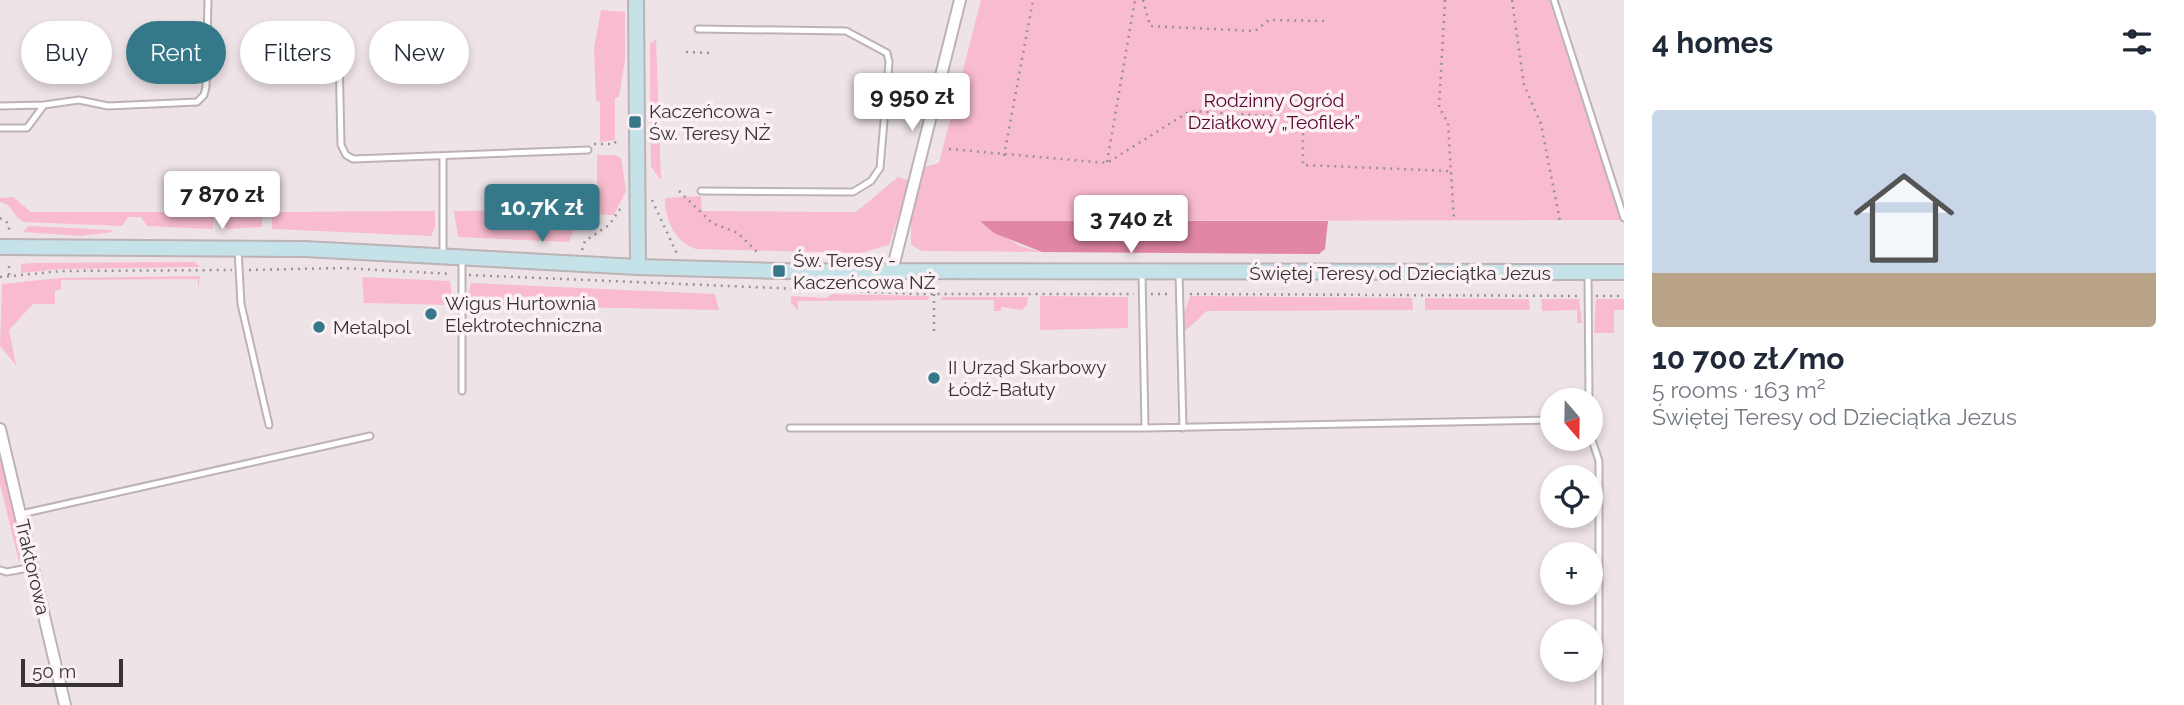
<!DOCTYPE html>
<meta charset="utf-8">
<style>
body{margin:0;font-family:Raleway,sans-serif;background:#f2f2f3;color:#1f2937;height:100vh;display:flex;flex-direction:column;font-size:26px;white-space:nowrap}
*{box-sizing:border-box;margin:0}
p{font-size:23px;color:#747a83}
.icon{flex:none;width:38px;height:38px;fill:none;stroke:currentColor;stroke-width:2;stroke-linecap:round;stroke-linejoin:round}
.map{position:relative;flex:1;overflow:hidden}
.side{display:flex;flex-direction:column;background:#fff;width:560px}
.side>*{flex:none}
.top-card{position:absolute;left:21px;top:21px;width:665px;height:63px;display:flex;gap:14px}
.needle{width:46px;rotate:160deg}
.fabs{position:absolute;left:1540px;top:388px;display:grid;gap:14px}
.fabs a{display:grid;place-items:center;width:63px;height:63px;border-radius:50%;background:#fff;box-shadow:0 4px 10px #0003;font-size:35px}
.scale{position:absolute;left:21px;bottom:18px;width:102px;box-sizing:border-box;padding-left:7px;border:4px solid #373334;border-top:0;font-size:19px;line-height:24px;white-space:nowrap;color:#373334;-webkit-text-stroke:5px #fbf0f3;paint-order:stroke}
.price{position:absolute;translate:-50% -60px;padding:0 16px;border-radius:7px;background:#fff;color:#222;font-size:23px;line-height:46px;filter:drop-shadow(0 2px 4px #0008)}
.price::after{content:'';position:absolute;left:50%;top:42px;width:21px;height:16px;margin-left:-10px;background:inherit;clip-path:polygon(0 0,100% 0,50% 100%)}
.price.selected{background:#357889;color:#fff}
ul{padding:0;list-style:none}
li{display:grid;align-content:center;gap:14px;height:371px;padding:0 28px}
li span{display:grid;place-items:center;height:217px;border-radius:7px;color:#555}
li>.icon{margin-inline-start:auto}
span .icon{width:126px;height:126px;fill:#fffc;stroke-width:1}
li b{font-size:30px}
h2{display:flex;justify-content:space-between;align-items:center;height:84px;padding:0 28px;font-size:30px}
.pill{padding:0 24px;border-radius:32px;background:#fff;box-shadow:0 4px 10px #0003;font-size:24px;line-height:63px}
.pill.selected{background:#357889;color:#fff}
main{display:flex;flex:1;min-height:0}
.map>svg:first-child{display:block}
.green{fill:#f9bccf}
.forest{fill:#e286a6}
.lines{fill:none;stroke-linecap:round;stroke-linejoin:round}
.lane-casing{stroke:#bdb2b5;stroke-width:9}
.street-casing{stroke:#bdb2b5;stroke-width:14}
.secondary-casing{stroke:#bdb2b5;stroke-width:18}
.path{stroke:#9a9294;stroke-width:2.5;stroke-dasharray:2 5;stroke-linecap:butt}
.lane{stroke:#fff;stroke-width:5}
.street{stroke:#fff;stroke-width:10}
.secondary{stroke:#c5e2e8;stroke-width:14}
.poi-dot{fill:#357889;stroke:#fbf0f3;stroke-width:2.5}
.labels{text-anchor:middle;dominant-baseline:central;stroke-width:7;stroke-linejoin:round;paint-order:stroke}
.park-label{font-size:19px;fill:#59062f;stroke:#fbf0f3}
.poi-label{font-size:19px;fill:#373334;stroke:#fbf0f3;text-anchor:start}
.street-label{font-size:19px;fill:#373334;stroke:#fbf0f3}
</style>
<main>
<div class="map">
<svg width="1624" height="705" viewBox="0 0 1624 705">
<rect width="100%" height="100%" fill="#eee3e6"/>
<!-- green -->
<path class="green" d="M 981,0 L 1549,0 L 1621,220 L 981,221 L 1020,246 L 1042,252 L 922,251 L 911,245 L 911,222 L 925,167 L 939,163 Z
M 601,10 L 625,12 L 625,59 L 619,97 L 615,98 L 615,140 L 600,142 L 600,102 L 596,101 L 594,48 Z
M 656,39 L 661,180 L 651,167 L 650,44 Z
M 597,155 L 615,155 L 621,158 L 626,191 L 614,215 L 602,215 L 597,209 Z
M 898,177 L 910,181 L 889,245 L 860,253 L 696,249 C 674,242 665,219 665,198 L 701,196 L 702,211 L 856,212 Z
M 588,189 L 592,190 L 593,219 L 573,232 L 569,242 L 458,237 L 454,211 L 570,210 Z
M 13,197 L 31,212 L 213,212 L 213,229 L 147,226 L 141,217 L 128,217 L 122,226 L 25,222 C 13,218 14,205 0,202 L 0,198 Z
M 435,211 L 435,227 L 431,236 L 272,229 L 272,212 Z
M 225,212 L 262,212 L 262,227 L 226,229 Z
M 28,226 L 111,230 L 113,232 L 80,236 L 23,232 Z
M 195,262 L 200,267 L 61,269 L 21,273 L 21,264 L 32,263 Z
M 200,276 L 198,289 L 198,279 L 61,280 L 61,289 L 55,291 L 55,304 L 33,304 L 9,330 L 16,365 L 0,346 L 2,284 L 60,278 Z
M 362,277 L 450,281 L 453,305 L 364,303 Z
M 471,283 L 715,294 L 719,310 L 466,305 Z
M 832,294 L 929,296 L 928,300 L 798,301 L 798,310 L 791,303 L 791,296 L 826,298 Z
M 1040,296 L 1128,297 L 1128,328 L 1040,330 Z
M 1190,296 L 1412,298 L 1413,310 L 1207,311 L 1184,332 L 1183,316 Z
M 941,297 L 1028,297 L 1027,305 L 1022,310 L 1001,307 L 1001,311 L 994,311 L 994,300 L 941,300 Z
M 1425,298 L 1529,299 L 1530,310 L 1425,310 Z
M 1541,299 L 1579,299 L 1582,323 L 1577,323 L 1577,310 L 1542,311 Z
M 1596,299 L 1624,299 L 1624,310 L 1614,310 L 1614,333 L 1594,333 Z
M 0,459 L 22,551 L 19,562 L 0,484 Z"/>
<!-- forest -->
<path class="forest" d="M 980,221 L 1328,221 L 1325,249 L 1319,254 L 1042,252 L 994,233 Z"/>
<g class="lines">
<defs>
<path id="lane" d="M 1554,0 L 1624,218
M 698,29 L 846,31 L 887,53 L 889,62 L 880,168 L 871,181 L 853,192 L 701,191
M 339,53 L 341,145 L 346,155 L 353,159 L 588,150
M 0,106 L 44,105 L 79,100 L 108,106 L 197,102 L 204,95 L 206,87 L 208,0
M 0,128 L 27,128 L 44,105
M 443,157 L 443,256
M 238,249 L 241,304 L 269,425
M 462,260 L 462,391
M 1142,273 L 1145,428
M 1179,273 L 1183,428
M 1588,274 L 1589,401
M 790,428 L 1145,428 L 1552,420
M 1591,437 L 1599,461 L 1599,705
M 21,514 L 370,436
M 0,570 L 7,572 L 33,567"/>
<path id="street" d="M 892,271 L 960,0
M 0,429 L 65,705"/>
<path id="secondary" d="M 636,0 L 638,267
M 0,247 L 305,249 L 638,267 L 779,271 L 1624,272"/>
</defs>
<!-- lane casing -->
<use href="#lane" class="lane-casing"/>
<!-- street casing -->
<use href="#street" class="street-casing"/>
<!-- secondary casing -->
<use href="#secondary" class="secondary-casing"/>
<!-- path -->
<path class="path" d="M 1143,0 L 1150,26 L 1255,31 L 1269,20 L 1327,21
M 1445,0 L 1439,107 L 1448,123 L 1454,221
M 1512,0 L 1524,85 L 1541,124 L 1560,221
M 686,52 L 711,53
M 594,144 L 614,144 L 617,140
M 949,149 L 1107,163 L 1190,111 L 1303,118 L 1303,165 L 1449,171
M 1004,156 L 1033,0
M 1107,162 L 1135,0
M 679,191 L 712,223 L 738,233 L 757,252
M 652,200 L 677,254
M 0,218 L 8,223 L 10,234
M 582,250 L 585,241 L 609,225 L 623,205
M 249,270 L 341,268 L 452,274
M 9,275 L 9,261
M 469,275 L 918,294 L 1134,294
M 0,277 L 62,271 L 232,270
M 1151,294 L 1169,294
M 1190,294 L 1579,296
M 1596,296 L 1624,296
M 934,331 L 934,289"/>
<!-- lane -->
<use href="#lane" class="lane"/>
<!-- street -->
<use href="#street" class="street"/>
<!-- secondary -->
<use href="#secondary" class="secondary"/>
</g>
<!-- markers -->
<g class="poi-dot">
<rect x="628" y="115" width="14" height="14" rx="3.5"/>
<rect x="772" y="264" width="14" height="14" rx="3.5"/>
<circle cx="431" cy="314" r="7"/>
<circle cx="319" cy="327" r="7"/>
<circle cx="934" cy="378" r="7"/>
</g>
<g class="labels">
<!-- park labels -->
<g class="park-label">
<text x="1274" y="100">Rodzinny Ogród<tspan x="1274" dy="22">Działkowy „Teofilek”</tspan></text>
</g>
<!-- poi labels -->
<g class="poi-label">
<text x="649" y="111">Kaczeńcowa -<tspan x="649" dy="22">Św. Teresy NŻ</tspan></text>
<text x="793" y="260">Św. Teresy -<tspan x="793" dy="22">Kaczeńcowa NŻ</tspan></text>
<text x="445" y="303">Wigus Hurtownia<tspan x="445" dy="22">Elektrotechniczna</tspan></text>
<text x="333" y="327">Metalpol</text>
<text x="948" y="367">II Urząd Skarbowy<tspan x="948" dy="22">Łódź-Bałuty</tspan></text>
</g>
<!-- street labels -->
<g class="street-label">
<text x="1400" y="273">Świętej Teresy od Dzieciątka Jezus</text>
<text transform="translate(33 567) rotate(77)">Traktorowa</text>
</g>
</g>
</svg>
<div class="fabs">
<a><svg class="needle" viewBox="-14 -14 28 28"><path d="M0-13l5 13h-10z" fill="#e53935"/><path d="M0 13l5-13h-10z" fill="#747a83"/></svg></a>
<a><svg class="icon" aria-label="locate" viewBox="0 0 24 24"><circle cx="12" cy="12" r="6"/><path d="M12 2v4M12 18v4M2 12h4M18 12h4"/></svg></a>
<a>+</a>
<a>−</a>
</div>
<div class="scale">50 m</div>
<b class="price" style="left:912px;top:133px">9 950 zł</b>
<b class="price" style="left:222px;top:231px">7 870 zł</b>
<b class="price selected" style="left:542px;top:244px">10.7K zł</b>
<b class="price" style="left:1131px;top:255px">3 740 zł</b>
<div class="top-card">
<a class="pill">Buy</a>
<a class="pill selected">Rent</a>
<a class="pill">Filters</a>
<a class="pill">New</a>
</div>
</div>
<section class="side">
<h2>4 homes<svg class="icon" aria-label="filters" viewBox="0 0 24 24"><path d="M4 7h16M4 17h16"/><circle cx="9" cy="7" r="2"/><circle cx="15" cy="17" r="2"/></svg></h2>
<ul>
<li><span style="background:linear-gradient(#c9d6e8 75%,#b9a48a 0)"><svg class="icon" aria-label="home" viewBox="0 0 24 24"><path d="M3 11l9-7 9 7M6 9v11h12V9"/></svg></span><div><b>10 700 zł/mo</b><p>5 rooms · 163 m²</p><p>Świętej Teresy od Dzieciątka Jezus</p></div></li>
</ul>
</section>
</main>
